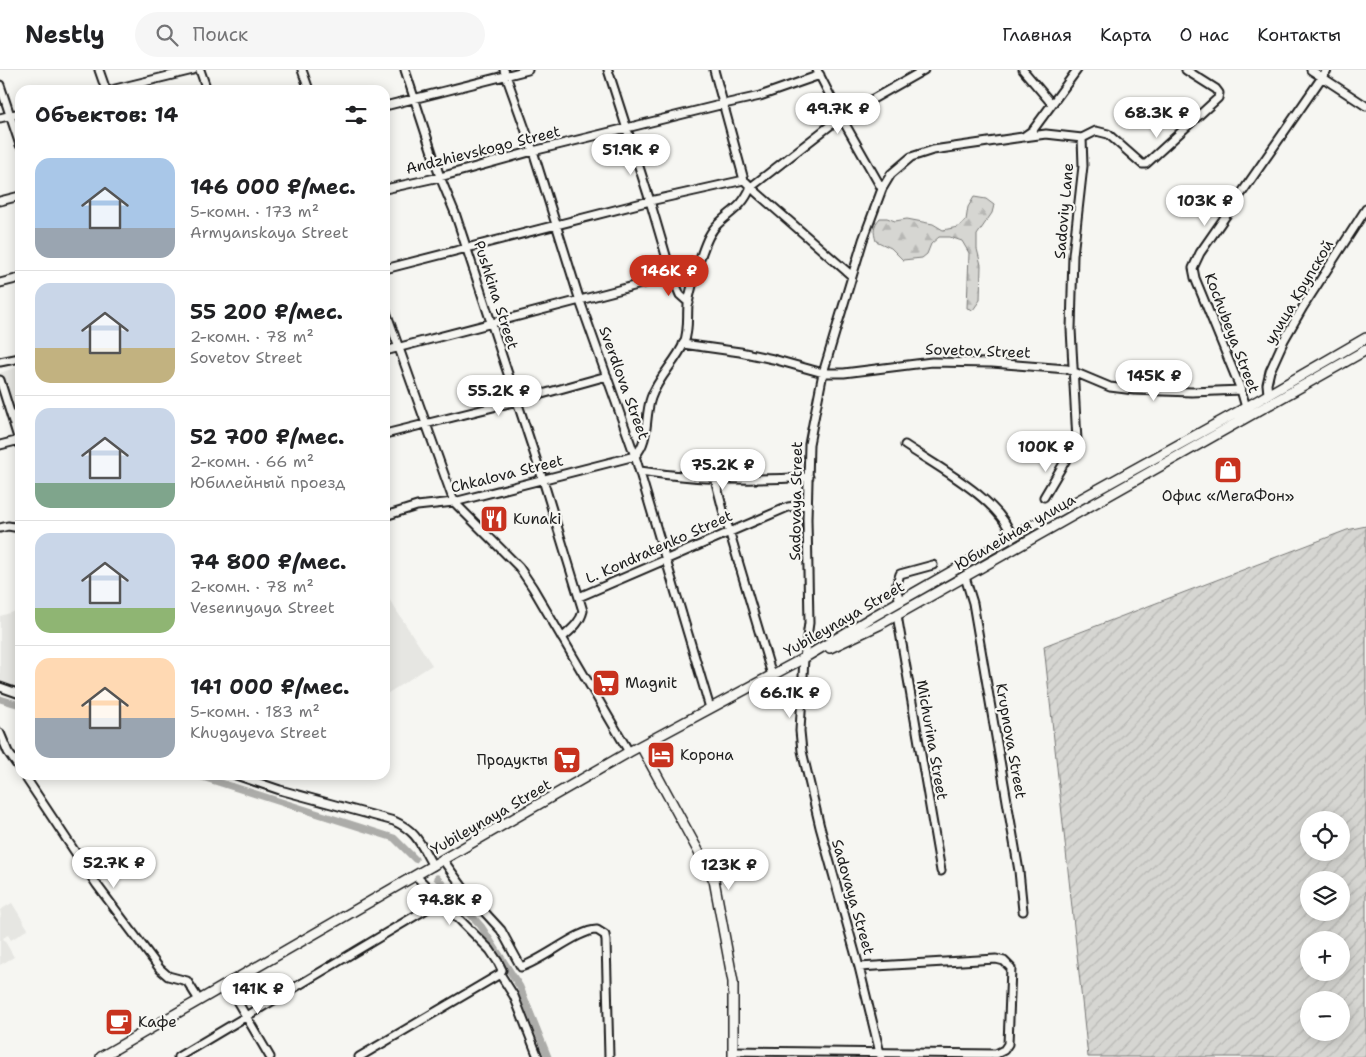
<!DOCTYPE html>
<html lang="ru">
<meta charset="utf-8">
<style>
body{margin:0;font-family:"Shantell Sans",sans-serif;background:#f6f6f6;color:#202124;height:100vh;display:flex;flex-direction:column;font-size:19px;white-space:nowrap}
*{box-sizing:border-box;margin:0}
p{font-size:16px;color:#757577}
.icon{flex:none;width:28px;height:28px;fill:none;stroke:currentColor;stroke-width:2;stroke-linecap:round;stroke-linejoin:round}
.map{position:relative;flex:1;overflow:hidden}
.panel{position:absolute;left:15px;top:15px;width:375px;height:695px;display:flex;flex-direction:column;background:#fff;border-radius:15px;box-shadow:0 2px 12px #0003}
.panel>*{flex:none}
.buttons{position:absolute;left:1300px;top:741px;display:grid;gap:10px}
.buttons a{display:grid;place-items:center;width:50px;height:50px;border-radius:50%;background:#fff;box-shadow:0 2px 12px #0003;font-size:25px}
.price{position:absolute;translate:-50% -42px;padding:0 11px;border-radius:18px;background:#fff;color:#222;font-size:16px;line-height:32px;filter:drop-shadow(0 1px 2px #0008)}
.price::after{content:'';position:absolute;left:50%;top:30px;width:15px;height:11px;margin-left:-8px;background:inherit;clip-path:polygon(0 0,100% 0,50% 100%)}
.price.on{background:#c8321e;color:#fff}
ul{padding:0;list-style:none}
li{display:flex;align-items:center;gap:15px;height:125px;padding:0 20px}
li+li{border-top:1px solid #e0e0e0}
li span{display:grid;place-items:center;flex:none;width:140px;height:100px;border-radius:15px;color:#555}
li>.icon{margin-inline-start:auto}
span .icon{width:60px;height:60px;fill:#fffc;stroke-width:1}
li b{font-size:21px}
h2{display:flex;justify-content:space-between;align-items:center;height:60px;padding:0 20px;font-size:21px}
header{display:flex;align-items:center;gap:30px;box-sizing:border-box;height:70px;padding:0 25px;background:#fff;border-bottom:1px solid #e0e0e0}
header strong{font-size:24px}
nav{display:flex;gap:28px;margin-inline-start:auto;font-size:18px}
.search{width:350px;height:45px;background:#f6f6f6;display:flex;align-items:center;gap:12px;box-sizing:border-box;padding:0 18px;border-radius:28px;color:#757577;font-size:19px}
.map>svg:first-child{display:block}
.built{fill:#e6e6e2}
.forest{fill:url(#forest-firs);stroke:#797977}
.garden{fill:url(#garden-furrows);stroke:#797977;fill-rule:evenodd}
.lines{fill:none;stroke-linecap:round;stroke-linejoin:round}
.canal{stroke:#acaca9;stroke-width:7}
.minor-casing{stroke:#1c1c1c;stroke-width:11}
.major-casing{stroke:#1c1c1c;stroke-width:12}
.minor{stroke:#f6f6f2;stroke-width:7}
.major{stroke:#f6f6f2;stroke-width:9}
.labels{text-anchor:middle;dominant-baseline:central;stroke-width:4.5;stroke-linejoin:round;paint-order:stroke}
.street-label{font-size:15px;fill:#1c1c1c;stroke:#f6f6f2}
.poi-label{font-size:15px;fill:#1c1c1c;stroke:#f6f6f2;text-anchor:start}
</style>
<header>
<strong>Nestly</strong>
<div class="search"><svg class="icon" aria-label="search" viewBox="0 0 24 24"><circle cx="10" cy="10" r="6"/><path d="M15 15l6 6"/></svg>Поиск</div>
<nav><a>Главная</a><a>Карта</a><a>О нас</a><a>Контакты</a></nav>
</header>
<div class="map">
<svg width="1366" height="987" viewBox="0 0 1366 987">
<defs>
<pattern id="forest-firs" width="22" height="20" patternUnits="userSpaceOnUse" patternTransform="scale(1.25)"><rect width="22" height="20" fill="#d6d6d2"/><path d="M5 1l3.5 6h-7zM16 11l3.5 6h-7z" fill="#b7b7b4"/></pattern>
<pattern id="garden-furrows" width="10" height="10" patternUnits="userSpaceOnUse" patternTransform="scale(1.25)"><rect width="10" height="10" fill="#d6d6d2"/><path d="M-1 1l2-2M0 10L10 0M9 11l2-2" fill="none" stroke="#b7b7b4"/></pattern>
</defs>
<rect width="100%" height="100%" fill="#f6f6f2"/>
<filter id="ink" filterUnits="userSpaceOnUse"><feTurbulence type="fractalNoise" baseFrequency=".02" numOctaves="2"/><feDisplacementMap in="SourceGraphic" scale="10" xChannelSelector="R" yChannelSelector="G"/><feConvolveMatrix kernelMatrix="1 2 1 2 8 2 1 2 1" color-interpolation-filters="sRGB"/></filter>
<g filter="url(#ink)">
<!-- built -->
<path class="built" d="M 20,296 L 20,351 L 16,353 L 0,303 Z
M 385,523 L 432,595 L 385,625 Z
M 20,540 L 20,619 L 1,614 L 0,611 L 0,546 Z
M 12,833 L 28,859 L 11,870 L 8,865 L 3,868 L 14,887 L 0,895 L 0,847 L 1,846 L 0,840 Z"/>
<!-- forest -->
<path class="forest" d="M 974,127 L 986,129 L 994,135 L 992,143 L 977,165 L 977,179 L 981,195 L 980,230 L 973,240 L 967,238 L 969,183 L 962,171 L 950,167 L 939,167 L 931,174 L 927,184 L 922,188 L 903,190 L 891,178 L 876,171 C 873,161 873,156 880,148 L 887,148 L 895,151 L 907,149 L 933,154 L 943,160 L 958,157 L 966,150 L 968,137 Z"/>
<!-- garden -->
<path class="garden" d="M 1366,456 L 1366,987 L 1088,987 L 1044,576 L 1347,460 ZM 1309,750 L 1341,750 L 1341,782 L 1309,782 ZM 1309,810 L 1341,810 L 1341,842 L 1309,842 ZM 1309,870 L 1341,870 L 1341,902 L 1309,902 ZM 1309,930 L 1341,930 L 1341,962 L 1309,962 Z"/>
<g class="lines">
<!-- canal -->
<path class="canal" d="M 0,629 L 20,635
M 196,705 L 394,768 L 415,789
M 437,808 L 481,856 L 520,917 L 548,987"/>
<defs>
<path id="minor" d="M 99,0 L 106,20
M 200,0 L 207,20
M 302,0 L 309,20
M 405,0 L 440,107 L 455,143 L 543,410 L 583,541 C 580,553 572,559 562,568
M 504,0 L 533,81 L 580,231 L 635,386 L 710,638
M 608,0 L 650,131 L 672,206 L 680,225 L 689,233
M 714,0 L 744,110 L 756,122 L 852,206
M 817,0 L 841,47 L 882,119
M 1023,0 L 1052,34
M 1311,0 L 1366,36
M 0,15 L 20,75
M 111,20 L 193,0
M 385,36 L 528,0
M 0,48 L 20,43
M 1024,67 L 1046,64 L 1082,68
M 1082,68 L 1096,61 L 1108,64 L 1142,94 L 1146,94 L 1218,28 L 1219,23 L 1216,19 L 1186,0
M 385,119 L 440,107 L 533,81 L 724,34 L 760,26 L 820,5
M 0,131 L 20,126
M 385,199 L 650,131 L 744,110
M 0,213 L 20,208
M 385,239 L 454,432 L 519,497 L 533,518 L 629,682
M 683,274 L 740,282 L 773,289 L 823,303 L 844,303 L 932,292 L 992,293 L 1067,299 L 1110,317 L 1134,320 L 1192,322 L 1241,320
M 385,281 L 672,206
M 0,292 L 20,288
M 0,310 L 20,374
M 1268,324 L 1267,314 L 1270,301 L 1284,270 L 1303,237 L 1366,139
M 1247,341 L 1241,320 L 1195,208 L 1193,198 L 1200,183 L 1327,0
M 385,364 L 517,331 L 607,306
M 0,375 L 20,370
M 905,375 C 936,396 1001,430 1012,467
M 640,401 C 697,410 751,411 809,407
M 715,409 L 723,440 L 772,605
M 1044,427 L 1077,371 L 1071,259 L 1073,185 L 1083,96 L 1082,68
M 385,446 L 417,436 L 454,432 L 635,386 C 650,370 644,348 651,328 C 658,307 676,292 684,273 C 689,261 687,247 688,235 C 690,218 697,199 702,183 C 706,172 710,161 719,153 C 734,139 742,137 751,117 L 841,47 L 924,0
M 0,458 L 8,456 L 20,458
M 965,507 L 973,533 L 1019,801 L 1023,841
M 579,527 L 788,437 L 808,434
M 900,532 L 896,517 L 900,504 L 933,495
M 897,545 L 941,801
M 0,617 L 20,624
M 0,663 L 8,682 L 20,699
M 24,705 L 97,815 L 160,899 L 168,906 L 187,911 L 199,930
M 236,705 L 280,720 L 394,751 C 418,762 420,774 433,796
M 443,790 L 467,823 L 501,860 L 521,897 C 543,890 580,859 597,860 L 605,865 L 606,871 L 609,987
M 416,806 L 490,880 L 498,892 L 502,900 L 500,904 L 514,926 L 538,987
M 227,914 L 270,987
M 734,981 L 996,984 L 1004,980 L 1008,974 L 1011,898 L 1004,891 L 996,889 L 859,897
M 178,987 L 440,831
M 359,987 L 500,904
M 881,987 L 859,897 L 820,757 L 802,681 L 800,661 L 804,588 L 809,553 L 807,449 L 809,374 L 823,303 L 863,170 L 882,119 L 891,104 L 911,87 L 933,80 L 1023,67 L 1033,60 L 1077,0"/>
<path id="major" d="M 830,578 L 879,555 L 1366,280
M 641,676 L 714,810 L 733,912 L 733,987
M 101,987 L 629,682 L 804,588 L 874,546 L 1012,467 L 1245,338 L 1366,268"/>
</defs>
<!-- minor casing -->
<use href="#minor" class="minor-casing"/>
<!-- major casing -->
<use href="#major" class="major-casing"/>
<!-- minor -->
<use href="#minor" class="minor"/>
<!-- major -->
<use href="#major" class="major"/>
</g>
</g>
<!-- icons -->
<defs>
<symbol id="shop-square" viewBox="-11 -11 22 22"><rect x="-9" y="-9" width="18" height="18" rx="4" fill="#c8321e" stroke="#f6f6f2"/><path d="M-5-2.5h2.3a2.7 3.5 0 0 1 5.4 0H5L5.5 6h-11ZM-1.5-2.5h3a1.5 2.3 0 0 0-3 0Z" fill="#fff"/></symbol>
<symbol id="restaurant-square" viewBox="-11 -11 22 22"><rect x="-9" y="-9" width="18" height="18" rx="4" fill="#c8321e" stroke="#f6f6f2"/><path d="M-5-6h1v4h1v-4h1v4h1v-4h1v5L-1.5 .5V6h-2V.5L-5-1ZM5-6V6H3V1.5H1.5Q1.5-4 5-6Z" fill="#fff"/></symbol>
<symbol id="supermarket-square" viewBox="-11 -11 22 22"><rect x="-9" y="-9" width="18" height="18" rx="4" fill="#c8321e" stroke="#f6f6f2"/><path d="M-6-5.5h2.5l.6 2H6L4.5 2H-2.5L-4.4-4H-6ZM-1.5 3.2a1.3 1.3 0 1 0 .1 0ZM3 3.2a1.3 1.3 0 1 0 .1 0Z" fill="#fff"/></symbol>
<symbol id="hotel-square" viewBox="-11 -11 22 22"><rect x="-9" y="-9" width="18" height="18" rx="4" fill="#c8321e" stroke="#f6f6f2"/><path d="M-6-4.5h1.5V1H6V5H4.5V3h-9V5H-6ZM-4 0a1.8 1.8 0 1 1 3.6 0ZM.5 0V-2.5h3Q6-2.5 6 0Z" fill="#fff"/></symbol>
<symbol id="cafe-square" viewBox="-11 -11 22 22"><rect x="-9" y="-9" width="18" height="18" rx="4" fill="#c8321e" stroke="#f6f6f2"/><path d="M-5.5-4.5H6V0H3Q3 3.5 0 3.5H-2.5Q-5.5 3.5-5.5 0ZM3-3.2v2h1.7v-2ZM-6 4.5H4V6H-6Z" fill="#fff"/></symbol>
</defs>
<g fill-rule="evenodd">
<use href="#shop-square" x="1212" y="384" width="32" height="32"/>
<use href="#restaurant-square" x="478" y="433" width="32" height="32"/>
<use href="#supermarket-square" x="590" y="597" width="32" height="32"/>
<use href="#hotel-square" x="645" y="669" width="32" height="32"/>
<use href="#supermarket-square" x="551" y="674" width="32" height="32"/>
<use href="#cafe-square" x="103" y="936" width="32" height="32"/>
</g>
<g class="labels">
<!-- street labels -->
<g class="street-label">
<text transform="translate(483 80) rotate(-14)">Andzhievskogo Street</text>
<text transform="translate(1064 141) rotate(-85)">Sadoviy Lane</text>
<text transform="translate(1299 222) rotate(-59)">улица Крупской</text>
<text transform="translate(496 225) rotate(72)">Pushkina Street</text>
<text transform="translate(1232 263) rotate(69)">Kochubeya Street</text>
<text transform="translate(978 281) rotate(2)">Sovetov Street</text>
<text transform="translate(624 313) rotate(70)">Sverdlova Street</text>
<text transform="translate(507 404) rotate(-14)">Chkalova Street</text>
<text transform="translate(796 431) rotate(-89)">Sadovaya Street</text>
<text transform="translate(1015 462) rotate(-30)">Юбилейная улица</text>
<text transform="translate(659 477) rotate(-24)">L. Kondratenko Street</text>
<text transform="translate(844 549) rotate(-30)">Yubileynaya Street</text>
<text transform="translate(932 670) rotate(80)">Michurina Street</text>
<text transform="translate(1011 671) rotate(80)">Krupnova Street</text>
<text transform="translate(491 747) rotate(-30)">Yubileynaya Street</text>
<text transform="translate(853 827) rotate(74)">Sadovaya Street</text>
</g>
<!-- poi labels -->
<g class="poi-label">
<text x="1228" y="426" text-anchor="middle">Офис «МегаФон»</text>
<text x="513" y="449">Kunaki</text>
<text x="625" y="613">Magnit</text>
<text x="680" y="685">Корона</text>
<text x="548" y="690" text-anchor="end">Продукты</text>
<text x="138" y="952">Кафе</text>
</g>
</g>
</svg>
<div class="buttons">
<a><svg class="icon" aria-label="locate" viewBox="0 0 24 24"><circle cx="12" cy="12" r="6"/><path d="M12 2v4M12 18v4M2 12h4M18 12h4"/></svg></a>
<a><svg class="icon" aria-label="layers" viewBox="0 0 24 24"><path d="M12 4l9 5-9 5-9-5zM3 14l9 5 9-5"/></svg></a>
<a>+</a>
<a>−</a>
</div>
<b class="price" style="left:838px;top:65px">49.7K ₽</b>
<b class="price" style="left:1157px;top:69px">68.3K ₽</b>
<b class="price" style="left:631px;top:106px">51.9K ₽</b>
<b class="price" style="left:1205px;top:157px">103K ₽</b>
<b class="price on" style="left:669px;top:227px">146K ₽</b>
<b class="price" style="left:1154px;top:332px">145K ₽</b>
<b class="price" style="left:499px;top:347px">55.2K ₽</b>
<b class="price" style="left:1046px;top:403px">100K ₽</b>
<b class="price" style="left:723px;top:421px">75.2K ₽</b>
<b class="price" style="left:790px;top:649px">66.1K ₽</b>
<b class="price" style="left:114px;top:819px">52.7K ₽</b>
<b class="price" style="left:729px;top:821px">123K ₽</b>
<b class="price" style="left:450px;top:856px">74.8K ₽</b>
<b class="price" style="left:258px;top:945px">141K ₽</b>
<section class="panel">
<h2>Объектов: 14<svg class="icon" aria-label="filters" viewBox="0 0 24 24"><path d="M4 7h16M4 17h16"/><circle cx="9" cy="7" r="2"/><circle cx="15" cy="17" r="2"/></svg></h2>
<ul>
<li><span style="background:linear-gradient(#a9c7e8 70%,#9aa5b1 0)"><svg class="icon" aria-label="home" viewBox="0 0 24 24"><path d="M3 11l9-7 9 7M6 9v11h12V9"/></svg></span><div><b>146 000 ₽/мес.</b><p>5-комн. · 173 m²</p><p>Armyanskaya Street</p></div></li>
<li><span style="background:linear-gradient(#c9d6e8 65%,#c2b280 0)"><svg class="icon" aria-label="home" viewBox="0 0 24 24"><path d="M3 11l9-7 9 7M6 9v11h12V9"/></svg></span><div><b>55 200 ₽/мес.</b><p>2-комн. · 78 m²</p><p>Sovetov Street</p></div></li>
<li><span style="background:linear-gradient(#c9d6e8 75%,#7fa58c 0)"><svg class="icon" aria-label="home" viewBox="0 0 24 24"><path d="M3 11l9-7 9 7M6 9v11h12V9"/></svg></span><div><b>52 700 ₽/мес.</b><p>2-комн. · 66 m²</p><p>Юбилейный проезд</p></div></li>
<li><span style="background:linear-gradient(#c9d6e8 75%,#8fb573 0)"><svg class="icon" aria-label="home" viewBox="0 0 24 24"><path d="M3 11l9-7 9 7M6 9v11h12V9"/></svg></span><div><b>74 800 ₽/мес.</b><p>2-комн. · 78 m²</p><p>Vesennyaya Street</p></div></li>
<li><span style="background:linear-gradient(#ffd9b3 60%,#9aa5b1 0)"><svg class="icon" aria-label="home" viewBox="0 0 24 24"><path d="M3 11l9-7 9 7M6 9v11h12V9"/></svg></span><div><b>141 000 ₽/мес.</b><p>5-комн. · 183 m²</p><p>Khugayeva Street</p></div></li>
</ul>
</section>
</div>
